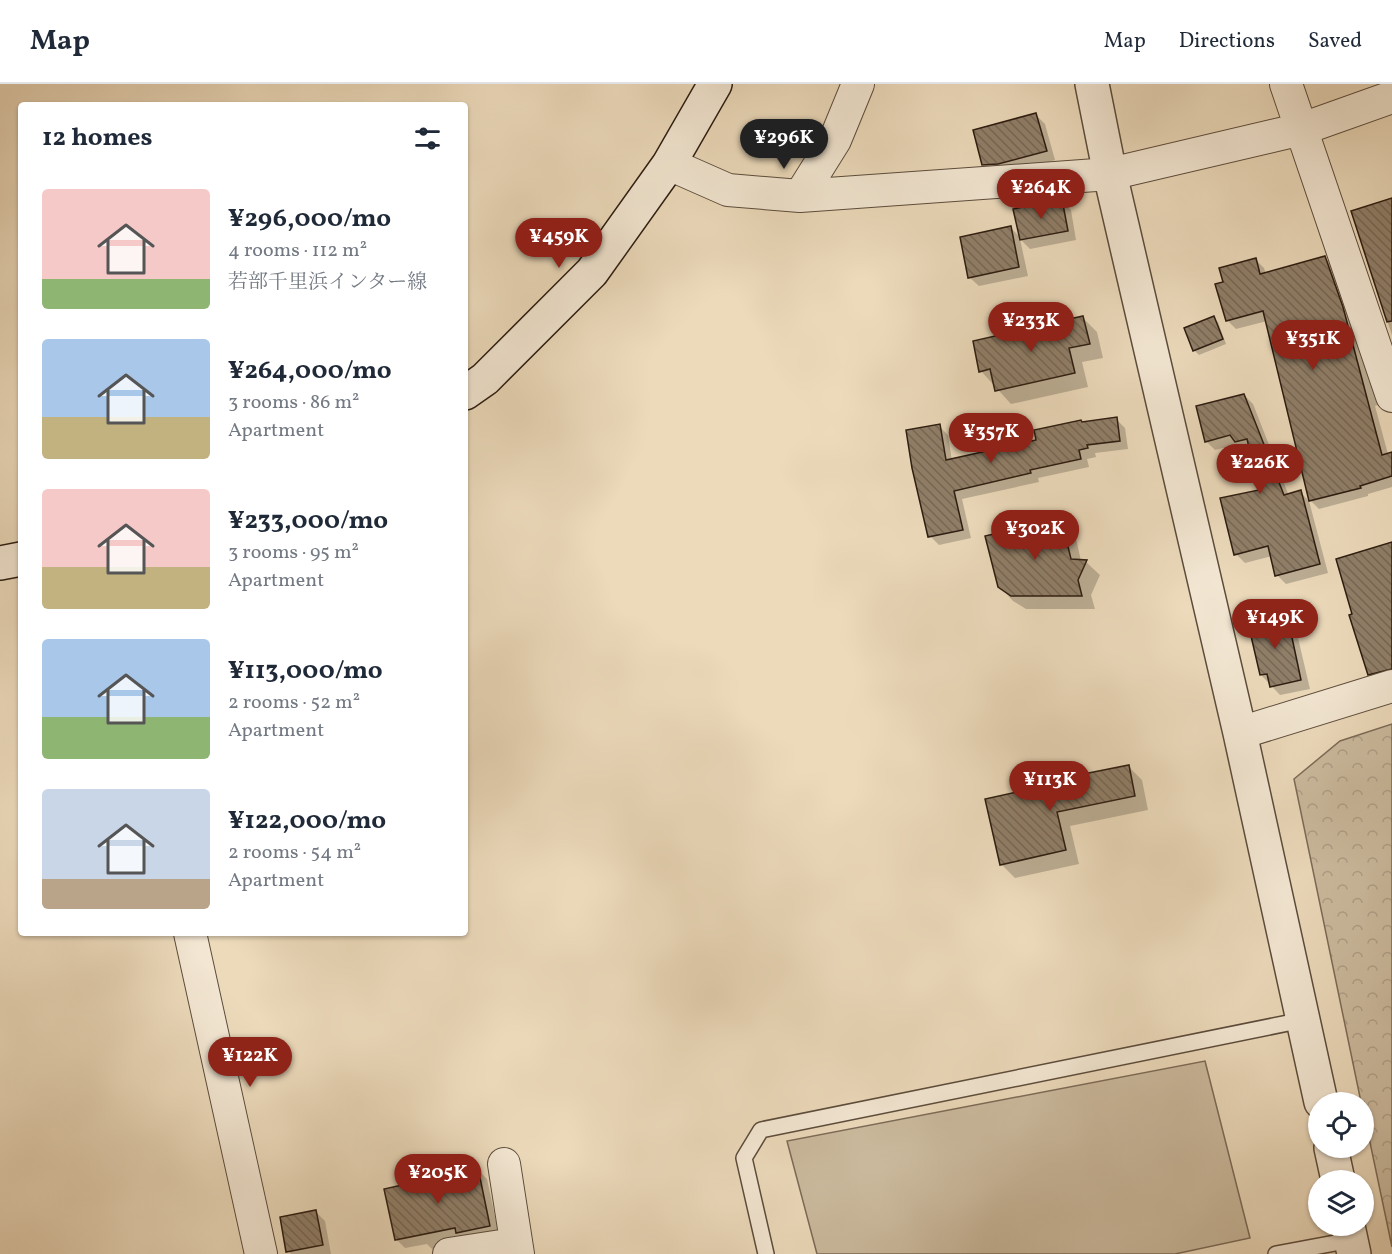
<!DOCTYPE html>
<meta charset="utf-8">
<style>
body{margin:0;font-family:Vollkorn,"Noto Serif JP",serif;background:#f6f6f7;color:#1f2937;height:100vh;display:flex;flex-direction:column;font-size:22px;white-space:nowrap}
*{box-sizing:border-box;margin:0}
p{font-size:20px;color:#747a83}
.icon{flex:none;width:33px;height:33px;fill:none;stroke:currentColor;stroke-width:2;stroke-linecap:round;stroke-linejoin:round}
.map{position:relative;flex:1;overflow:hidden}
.side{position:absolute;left:18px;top:18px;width:450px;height:834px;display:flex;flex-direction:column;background:#fff;border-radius:6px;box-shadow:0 2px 4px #0004}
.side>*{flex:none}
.buttons{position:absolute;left:1308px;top:1008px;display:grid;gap:12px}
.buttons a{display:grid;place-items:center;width:66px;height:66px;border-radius:50%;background:#fff;box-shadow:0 2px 4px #0004;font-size:30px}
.price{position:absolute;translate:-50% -51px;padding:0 14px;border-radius:21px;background:#8f2418;color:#fff;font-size:20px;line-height:39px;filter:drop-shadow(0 2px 3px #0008)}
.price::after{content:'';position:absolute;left:50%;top:36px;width:18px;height:14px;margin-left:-9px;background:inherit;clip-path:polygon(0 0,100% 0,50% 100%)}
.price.current{background:#222;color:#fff}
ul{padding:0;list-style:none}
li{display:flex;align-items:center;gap:18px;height:150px;padding:0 24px}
li span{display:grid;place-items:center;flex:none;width:168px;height:120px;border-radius:6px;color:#555}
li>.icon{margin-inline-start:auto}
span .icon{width:72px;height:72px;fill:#fffc;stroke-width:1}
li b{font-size:26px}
h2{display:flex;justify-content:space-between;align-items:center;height:72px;padding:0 24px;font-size:26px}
header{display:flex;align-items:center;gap:36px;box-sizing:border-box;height:84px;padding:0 30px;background:#fff;border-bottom:2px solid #e0e1e3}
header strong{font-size:28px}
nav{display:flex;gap:33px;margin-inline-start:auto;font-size:21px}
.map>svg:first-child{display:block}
.grass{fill:#cbba9e;stroke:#7c6b58;stroke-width:1.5}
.park{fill:url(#park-crowns);stroke:#7c6b58;stroke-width:1.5}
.shadow{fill:#0003}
.building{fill:url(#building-back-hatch);stroke:#2c1c11;stroke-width:1.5}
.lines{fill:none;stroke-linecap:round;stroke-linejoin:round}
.service-casing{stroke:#5c4c3c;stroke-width:18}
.minor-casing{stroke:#5c4c3c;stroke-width:34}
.tertiary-casing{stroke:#5c4c3c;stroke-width:36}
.secondary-casing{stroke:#2c1c11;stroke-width:36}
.service{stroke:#f3e7d3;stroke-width:15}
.minor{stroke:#f3e7d3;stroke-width:32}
.tertiary{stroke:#f3e7d3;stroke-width:33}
.secondary{stroke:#f3e7d3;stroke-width:33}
</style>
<header>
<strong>Map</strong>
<nav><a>Map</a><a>Directions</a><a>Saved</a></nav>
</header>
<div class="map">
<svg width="1392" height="1170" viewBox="0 0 1392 1170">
<defs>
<pattern id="park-crowns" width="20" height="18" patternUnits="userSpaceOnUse" patternTransform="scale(1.5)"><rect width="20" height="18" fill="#cbba9e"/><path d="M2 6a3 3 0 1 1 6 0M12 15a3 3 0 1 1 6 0" fill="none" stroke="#ae9f87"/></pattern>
<pattern id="building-back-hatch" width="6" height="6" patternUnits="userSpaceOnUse" patternTransform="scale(1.5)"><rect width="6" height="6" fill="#907f69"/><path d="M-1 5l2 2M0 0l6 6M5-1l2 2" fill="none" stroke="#766755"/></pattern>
</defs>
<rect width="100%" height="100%" fill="#ecdabb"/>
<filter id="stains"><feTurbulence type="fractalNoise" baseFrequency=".00333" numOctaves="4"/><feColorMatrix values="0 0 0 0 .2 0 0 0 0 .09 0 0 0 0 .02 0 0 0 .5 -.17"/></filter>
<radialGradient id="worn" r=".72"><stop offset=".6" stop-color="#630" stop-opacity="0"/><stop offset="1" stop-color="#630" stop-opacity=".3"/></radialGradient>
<!-- grass -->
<path class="grass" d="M 1205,977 L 1250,1154 L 1175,1170 L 817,1170 L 787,1057 Z"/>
<!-- park -->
<path class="park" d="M 1392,640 L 1392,1163 L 1364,1030 L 1364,1018 L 1361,1018 L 1294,695 L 1340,657 Z"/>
<!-- shadow -->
<path class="shadow" d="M 1036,31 L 1045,40 L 1055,76 L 1008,89 L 993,90 L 983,80 Z
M 1392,115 L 1392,251 L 1362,163 L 1364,163 Z
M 1061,117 L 1071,126 L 1076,156 L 1030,165 L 1020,155 L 1028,192 L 979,202 L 969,193 L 1011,144 L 1021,154 Z
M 1325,174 L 1334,182 L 1380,320 L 1375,322 L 1388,370 L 1392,369 L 1392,403 L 1368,410 L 1368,412 L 1319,425 L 1310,416 L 1267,237 L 1236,245 L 1228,237 L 1225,199 L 1255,175 L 1264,184 L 1266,190 Z
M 1083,234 L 1097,248 L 1103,274 L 1082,278 L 1088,303 L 1011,320 L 981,287 Z
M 1213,234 L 1218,238 L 1226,260 L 1199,271 L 1194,266 Z
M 1244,311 L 1253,320 L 1289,412 L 1300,408 L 1309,417 L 1328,489 L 1286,500 L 1277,491 L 1272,472 L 1245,479 L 1236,470 L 1260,407 L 1251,365 L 1245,367 L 1239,360 L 1215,366 L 1206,357 Z
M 1116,335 L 1125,344 L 1128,365 L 1095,369 L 1096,373 L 1087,375 L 1089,383 L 1038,394 L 1039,398 L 962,415 L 971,454 L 939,461 L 930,452 L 939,342 L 948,351 L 952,377 L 1038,357 L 1083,339 Z
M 1060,436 L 1075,450 L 1081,477 L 1086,478 L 1100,491 L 1091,511 L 1095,525 L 1026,525 L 1013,517 L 999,502 Z
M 1392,460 L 1392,599 L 1382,602 L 1369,590 Z
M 1286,532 L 1295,541 L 1310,605 L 1280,611 L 1261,591 Z
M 1128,682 L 1142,696 L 1148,726 L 1070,742 L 1079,780 L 1015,794 L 1001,780 L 987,716 Z
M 478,1086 L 487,1095 L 499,1151 L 433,1166 L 427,1160 L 405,1164 L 396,1155 Z
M 316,1128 L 325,1137 L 331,1170 L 291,1170 L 288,1167 Z"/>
<!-- building -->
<path class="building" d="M 1036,29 L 1047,67 L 998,80 L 982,81 L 973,46 Z
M 1392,114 L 1392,237 L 1387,238 L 1351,127 Z
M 1062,115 L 1068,147 L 1020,156 L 1013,125 Z
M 1011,142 L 1019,183 L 968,194 L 960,153 Z
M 1325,172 L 1343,223 L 1382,371 L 1392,368 L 1392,392 L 1360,402 L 1361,404 L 1309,417 L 1263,227 L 1226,237 L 1215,200 L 1223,198 L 1219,184 L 1256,174 L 1260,190 Z
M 1083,232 L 1090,260 L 1069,264 L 1075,289 L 995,307 L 990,285 L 979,288 L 973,257 Z
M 1214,232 L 1223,255 L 1193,267 L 1184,244 Z
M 1244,310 L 1284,411 L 1301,406 L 1320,480 L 1275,492 L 1268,462 L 1234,471 L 1220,414 L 1259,406 L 1247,355 L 1235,358 L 1230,351 L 1205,358 L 1196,322 Z
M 1117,333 L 1120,357 L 1087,361 L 1088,364 L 1079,366 L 1081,375 L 1030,386 L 1031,389 L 954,407 L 963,446 L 928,453 L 912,384 L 906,346 L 940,340 L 946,376 L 1036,356 L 1034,346 L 1081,336 L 1082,338 Z
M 1061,434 L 1071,475 L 1087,476 L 1078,496 L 1082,512 L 1011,512 L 998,503 L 985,452 Z
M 1392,458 L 1392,585 L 1368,591 L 1349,531 L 1352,530 L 1336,475 Z
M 1287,530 L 1301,596 L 1270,603 L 1267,590 L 1260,591 L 1248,539 Z
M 1129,681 L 1135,712 L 1057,728 L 1066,766 L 1000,781 L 985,715 L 1054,700 L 1053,696 Z
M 478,1084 L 490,1142 L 456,1149 L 455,1144 L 395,1156 L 384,1105 Z
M 316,1126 L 323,1161 L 286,1168 L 280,1133 Z"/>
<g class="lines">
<defs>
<path id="service" d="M 766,1170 L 744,1074 L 761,1046 L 1303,936
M 1276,1170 L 1351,1156"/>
<path id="minor" d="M 1286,0 L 1392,312
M 669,80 L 728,106 L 800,112 L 835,56 L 858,0
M 800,112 L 1110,90 L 1302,45 L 1392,13
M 1240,649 L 1392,602
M 190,849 L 261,1170
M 504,1080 L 518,1170
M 449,1170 L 515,1160"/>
<path id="tertiary" d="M 1092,0 L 1110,90 L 1240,649 L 1321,1018
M 1331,1064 L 1338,1096
M 1348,1142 L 1354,1170"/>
<path id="secondary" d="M 465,309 L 485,295 L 592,188 L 669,80 L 715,0
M 0,479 L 21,475"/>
</defs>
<!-- service casing -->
<use href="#service" class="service-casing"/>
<!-- minor casing -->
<use href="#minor" class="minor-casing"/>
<!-- tertiary casing -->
<use href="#tertiary" class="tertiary-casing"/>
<!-- secondary casing -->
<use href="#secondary" class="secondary-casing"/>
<!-- service -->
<use href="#service" class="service"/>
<!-- minor -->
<use href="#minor" class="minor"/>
<!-- tertiary -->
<use href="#tertiary" class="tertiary"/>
<!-- secondary -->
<use href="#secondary" class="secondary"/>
</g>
<rect width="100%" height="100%" filter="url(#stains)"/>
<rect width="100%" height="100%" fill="url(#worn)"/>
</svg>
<div class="buttons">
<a><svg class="icon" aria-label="locate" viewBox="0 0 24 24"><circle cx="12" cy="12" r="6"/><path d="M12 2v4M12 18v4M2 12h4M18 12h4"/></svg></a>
<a><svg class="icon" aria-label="layers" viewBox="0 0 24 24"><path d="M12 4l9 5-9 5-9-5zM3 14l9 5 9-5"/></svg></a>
</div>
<b class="price current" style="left:784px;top:86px">¥296K</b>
<b class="price" style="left:1041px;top:136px">¥264K</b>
<b class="price" style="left:559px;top:185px">¥459K</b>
<b class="price" style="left:1031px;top:269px">¥233K</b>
<b class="price" style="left:1313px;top:287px">¥351K</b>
<b class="price" style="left:991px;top:380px">¥357K</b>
<b class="price" style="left:1260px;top:411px">¥226K</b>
<b class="price" style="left:1035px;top:477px">¥302K</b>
<b class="price" style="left:1275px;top:566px">¥149K</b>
<b class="price" style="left:1050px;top:728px">¥113K</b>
<b class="price" style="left:250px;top:1004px">¥122K</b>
<b class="price" style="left:438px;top:1121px">¥205K</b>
<section class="side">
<h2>12 homes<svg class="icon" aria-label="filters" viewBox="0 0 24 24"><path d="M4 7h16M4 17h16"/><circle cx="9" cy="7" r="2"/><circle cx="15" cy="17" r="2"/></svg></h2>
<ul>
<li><span style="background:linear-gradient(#f6c9c9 75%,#8fb573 0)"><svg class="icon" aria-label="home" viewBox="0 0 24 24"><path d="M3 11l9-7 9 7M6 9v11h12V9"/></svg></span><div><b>¥296,000/mo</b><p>4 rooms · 112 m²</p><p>若部千里浜インター線</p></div></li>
<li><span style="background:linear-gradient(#a9c7e8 65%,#c2b280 0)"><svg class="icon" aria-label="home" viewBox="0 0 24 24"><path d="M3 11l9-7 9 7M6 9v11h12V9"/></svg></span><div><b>¥264,000/mo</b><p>3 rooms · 86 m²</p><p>Apartment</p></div></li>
<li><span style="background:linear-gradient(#f6c9c9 65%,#c2b280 0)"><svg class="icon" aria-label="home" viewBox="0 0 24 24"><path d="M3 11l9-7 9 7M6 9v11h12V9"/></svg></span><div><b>¥233,000/mo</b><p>3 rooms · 95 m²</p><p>Apartment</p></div></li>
<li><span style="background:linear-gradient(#a9c7e8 65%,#8fb573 0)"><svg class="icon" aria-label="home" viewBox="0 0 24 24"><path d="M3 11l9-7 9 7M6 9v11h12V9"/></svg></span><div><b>¥113,000/mo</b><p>2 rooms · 52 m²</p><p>Apartment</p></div></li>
<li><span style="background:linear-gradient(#c9d6e8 75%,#b9a48a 0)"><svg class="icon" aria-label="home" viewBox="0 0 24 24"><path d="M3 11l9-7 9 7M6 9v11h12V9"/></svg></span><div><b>¥122,000/mo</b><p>2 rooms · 54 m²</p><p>Apartment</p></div></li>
</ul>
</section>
</div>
